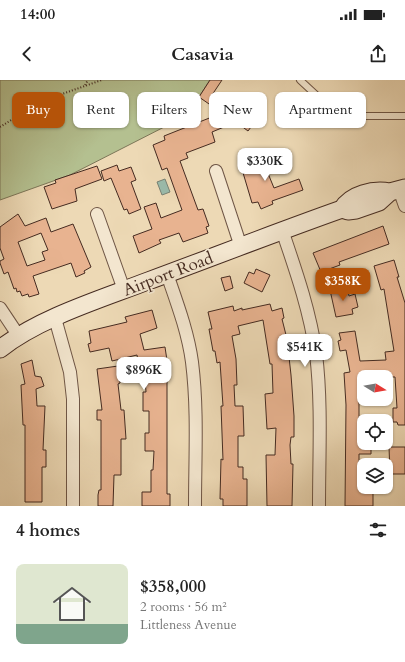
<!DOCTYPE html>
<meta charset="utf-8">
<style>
body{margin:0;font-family:Cardo,serif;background:#f2f2f2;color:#222;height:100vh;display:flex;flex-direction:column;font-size:15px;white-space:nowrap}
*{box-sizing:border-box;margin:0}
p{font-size:13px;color:#767676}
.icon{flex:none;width:22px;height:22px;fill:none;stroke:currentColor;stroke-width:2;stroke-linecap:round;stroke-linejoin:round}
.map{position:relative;height:426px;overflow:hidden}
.panel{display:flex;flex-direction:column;background:#fff;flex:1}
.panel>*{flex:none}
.guide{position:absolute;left:12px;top:12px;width:381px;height:36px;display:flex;gap:8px}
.needle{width:26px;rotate:101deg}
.buttons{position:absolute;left:357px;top:290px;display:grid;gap:8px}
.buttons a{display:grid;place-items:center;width:36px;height:36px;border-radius:8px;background:#fff;box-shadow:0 1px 3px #0004;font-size:20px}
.price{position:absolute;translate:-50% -34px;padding:0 9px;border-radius:8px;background:#fff;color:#222;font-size:13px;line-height:26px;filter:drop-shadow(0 1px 2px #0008)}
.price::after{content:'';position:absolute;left:50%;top:24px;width:12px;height:9px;margin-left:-6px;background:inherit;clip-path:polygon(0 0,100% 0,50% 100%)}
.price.active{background:#b45309;color:#fff}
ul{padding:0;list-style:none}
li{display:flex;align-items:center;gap:12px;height:100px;padding:0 16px}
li+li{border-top:1px solid #e0e0e0}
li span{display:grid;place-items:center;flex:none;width:112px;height:80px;border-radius:8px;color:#555}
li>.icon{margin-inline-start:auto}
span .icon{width:48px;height:48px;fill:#fffc;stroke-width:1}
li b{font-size:17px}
h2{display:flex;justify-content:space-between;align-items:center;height:48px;padding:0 16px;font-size:17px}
.chip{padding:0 14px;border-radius:8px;background:#fff;box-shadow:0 1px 3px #0004;font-size:14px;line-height:36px}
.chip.active{background:#b45309;color:#fff}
.status{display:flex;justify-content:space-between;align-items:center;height:28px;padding:0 20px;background:#fff;direction:ltr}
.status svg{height:11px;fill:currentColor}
header{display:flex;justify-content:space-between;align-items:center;height:52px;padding:0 16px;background:#fff;font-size:18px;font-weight:700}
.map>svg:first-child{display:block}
.green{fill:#b4c090;stroke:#7c7658}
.water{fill:#9abaaa;stroke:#788173}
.building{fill:#e8b390;stroke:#452b21;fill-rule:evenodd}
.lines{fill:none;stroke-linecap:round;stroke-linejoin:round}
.lane-casing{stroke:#6f5646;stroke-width:8}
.street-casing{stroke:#6f5646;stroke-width:14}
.secondary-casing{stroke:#452b21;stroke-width:19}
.path{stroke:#452b21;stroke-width:2;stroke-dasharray:1 2;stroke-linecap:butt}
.lane{stroke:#f3e6cf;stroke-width:6}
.street{stroke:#f3e6cf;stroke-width:12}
.secondary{stroke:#f3e6cf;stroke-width:17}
.labels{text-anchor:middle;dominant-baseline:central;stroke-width:3.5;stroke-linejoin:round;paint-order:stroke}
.street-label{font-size:17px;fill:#452b21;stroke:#f3e6cf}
</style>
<div class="status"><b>14:00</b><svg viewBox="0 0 49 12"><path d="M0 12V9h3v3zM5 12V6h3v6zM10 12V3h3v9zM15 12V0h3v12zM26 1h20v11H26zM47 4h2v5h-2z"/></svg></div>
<header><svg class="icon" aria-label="back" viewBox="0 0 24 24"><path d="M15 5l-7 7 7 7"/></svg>Casavia<svg class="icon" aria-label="share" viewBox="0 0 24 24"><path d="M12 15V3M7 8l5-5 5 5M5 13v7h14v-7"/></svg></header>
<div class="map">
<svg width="405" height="426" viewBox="0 0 405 426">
<rect width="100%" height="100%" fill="#edd9b5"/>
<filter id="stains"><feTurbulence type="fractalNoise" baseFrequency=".005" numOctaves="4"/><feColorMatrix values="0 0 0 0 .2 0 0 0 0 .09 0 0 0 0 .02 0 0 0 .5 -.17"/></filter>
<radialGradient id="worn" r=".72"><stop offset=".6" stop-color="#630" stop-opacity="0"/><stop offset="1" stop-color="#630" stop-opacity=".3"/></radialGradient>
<!-- green -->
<path class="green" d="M 0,0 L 210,0 L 199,17 L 174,42 L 70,95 L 0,120 Z"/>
<!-- water -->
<path class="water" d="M 165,99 L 170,112 L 162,115 L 157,102 Z"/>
<!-- building -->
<path class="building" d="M 210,0 L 222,0 L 212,15 L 254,43 L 248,51 L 236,42 L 212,52 L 215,62 L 186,73 L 188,78 L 180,81 L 198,130 L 203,129 L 209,146 L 206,147 L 208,153 L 183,162 L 179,153 L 159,160 L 161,163 L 139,173 L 133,156 L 152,149 L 144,127 L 156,123 L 161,138 L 182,130 L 167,88 L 162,90 L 153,65 L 165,60 L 164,56 L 222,33 L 199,17 Z
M 258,69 L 274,108 L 299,99 L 303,110 L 272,121 L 273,124 L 261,129 L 258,122 L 252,123 L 241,86 L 250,83 L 247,73 Z
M 117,85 L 119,91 L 131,87 L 136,100 L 131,102 L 141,129 L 129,134 L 127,129 L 124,130 L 111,98 L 104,101 L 101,91 Z
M 97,86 L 102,99 L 75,109 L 77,121 L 52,129 L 44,107 L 56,103 L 55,100 Z
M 18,134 L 25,146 L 46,138 L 51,152 L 73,144 L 91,187 L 84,191 L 85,193 L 76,197 L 71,183 L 33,196 L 39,214 L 29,217 L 28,214 L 22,216 L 20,211 L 17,212 L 16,208 L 14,209 L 8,192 L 4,194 L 0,183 L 0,181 L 4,179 L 0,168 L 0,147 ZM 41,153 L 48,170 L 42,172 L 45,180 L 27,186 L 18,162 Z
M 383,146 L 389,164 L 339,182 L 340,185 L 321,192 L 313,173 Z
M 394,180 L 399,197 L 397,197 L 405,223 L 405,345 L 398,345 L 397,342 L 393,342 L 393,328 L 397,328 L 395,297 L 364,297 L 364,317 L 359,317 L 359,350 L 361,350 L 361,362 L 371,363 L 371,374 L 359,374 L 359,399 L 360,405 L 362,405 L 362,413 L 373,413 L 373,426 L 345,426 L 346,325 L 344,293 L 350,292 L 346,270 L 340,271 L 338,261 L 341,260 L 339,253 L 355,251 L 360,281 L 386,280 L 385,272 L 394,271 L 384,209 L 381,210 L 374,186 Z
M 256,189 L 270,195 L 262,212 L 244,203 L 249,192 L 254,194 Z
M 230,196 L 233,208 L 225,211 L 221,198 Z
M 347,206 L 349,216 L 355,214 L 358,227 L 352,229 L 353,234 L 336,237 L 330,210 Z
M 270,224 L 272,231 L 282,228 L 284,238 L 282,239 L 287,259 L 291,295 L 294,336 L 294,357 L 291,357 L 290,365 L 291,384 L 293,384 L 292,426 L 267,426 L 266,375 L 275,375 L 276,348 L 267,349 L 265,314 L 273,313 L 272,284 L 270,284 L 263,240 L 238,246 L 240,254 L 232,256 L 236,279 L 237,305 L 234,305 L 235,326 L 243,326 L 244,356 L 238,356 L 238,387 L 243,387 L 243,399 L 247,399 L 247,426 L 223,426 L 223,419 L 220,419 L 221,379 L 223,380 L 221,326 L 223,326 L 220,282 L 217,283 L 215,271 L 213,271 L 209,249 L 212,249 L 208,232 L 233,226 L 234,231 L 242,228 L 242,230 Z
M 152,230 L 157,248 L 140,254 L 144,270 L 165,267 L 169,294 L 167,294 L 167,414 L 170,414 L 170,426 L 142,426 L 142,412 L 151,412 L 151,390 L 153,390 L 154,371 L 145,371 L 145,353 L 149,353 L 149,331 L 143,331 L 143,312 L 146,312 L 144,287 L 139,288 L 137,275 L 112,281 L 109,268 L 90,272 L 88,264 L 91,263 L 89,251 L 127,242 L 125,237 Z
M 32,280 L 35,296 L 41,297 L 44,306 L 36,309 L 37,326 L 45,326 L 43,370 L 46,370 L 46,387 L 42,387 L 42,422 L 25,422 L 25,345 L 23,345 L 21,305 L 25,304 L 21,284 Z
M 118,286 L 120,303 L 118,304 L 121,330 L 124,330 L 126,359 L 121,359 L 121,395 L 114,395 L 113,426 L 98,426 L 98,415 L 99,410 L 101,410 L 101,340 L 97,340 L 97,330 L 102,330 L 97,289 Z
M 389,367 L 405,367 L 405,394 L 390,394 Z"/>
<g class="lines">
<defs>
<path id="lane" d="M 300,0 L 328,26 L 347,36 L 405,36"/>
<path id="street" d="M 216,91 L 241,167
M 399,109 L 405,126
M 97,134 L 124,210
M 282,150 C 296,191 310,231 316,274 C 322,323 319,376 319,426
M 167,194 C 177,223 188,252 192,282 C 198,330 195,378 195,426
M 0,228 L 18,255
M 55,238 L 70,292 L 73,319 L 73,426"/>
<path id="secondary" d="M 342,129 C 351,114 373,109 390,112
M 0,269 C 39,238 101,219 148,201 C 213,177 277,152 342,129 L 348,131 L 356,130 L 379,122 L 390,112 L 405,108"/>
</defs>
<!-- lane casing -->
<use href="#lane" class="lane-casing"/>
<!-- street casing -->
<use href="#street" class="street-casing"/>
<!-- secondary casing -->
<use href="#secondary" class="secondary-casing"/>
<!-- path -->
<path class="path" d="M 85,5 L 88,0
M 0,47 L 42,21 L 102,0"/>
<!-- lane -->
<use href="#lane" class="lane"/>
<!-- street -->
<use href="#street" class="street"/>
<!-- secondary -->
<use href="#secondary" class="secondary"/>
</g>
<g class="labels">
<!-- street labels -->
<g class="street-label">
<text transform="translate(168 194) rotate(-21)">Airport Road</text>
</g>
</g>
<rect width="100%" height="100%" filter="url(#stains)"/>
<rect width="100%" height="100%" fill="url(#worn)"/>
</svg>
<div class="buttons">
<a><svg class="needle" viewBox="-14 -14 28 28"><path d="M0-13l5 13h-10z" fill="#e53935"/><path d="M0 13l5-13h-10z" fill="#767676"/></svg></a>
<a><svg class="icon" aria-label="locate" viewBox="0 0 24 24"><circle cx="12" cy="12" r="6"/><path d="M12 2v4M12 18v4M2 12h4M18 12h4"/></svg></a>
<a><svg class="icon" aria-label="layers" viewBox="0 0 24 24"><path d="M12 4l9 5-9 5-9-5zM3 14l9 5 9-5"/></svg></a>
</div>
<b class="price" style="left:265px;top:102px">$330K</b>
<b class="price active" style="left:343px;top:222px">$358K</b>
<b class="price" style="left:305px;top:288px">$541K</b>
<b class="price" style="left:144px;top:311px">$896K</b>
<div class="guide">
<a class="chip active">Buy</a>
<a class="chip">Rent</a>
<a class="chip">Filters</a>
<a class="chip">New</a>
<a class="chip">Apartment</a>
</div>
</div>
<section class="panel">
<h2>4 homes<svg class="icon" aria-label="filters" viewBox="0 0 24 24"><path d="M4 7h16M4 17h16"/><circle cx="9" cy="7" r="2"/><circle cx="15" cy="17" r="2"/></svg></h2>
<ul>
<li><span style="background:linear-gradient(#dfe7d0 75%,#7fa58c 0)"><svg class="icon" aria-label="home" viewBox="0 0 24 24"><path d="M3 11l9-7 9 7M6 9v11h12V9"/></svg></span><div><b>$358,000</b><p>2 rooms · 56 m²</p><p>Littleness Avenue</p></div></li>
</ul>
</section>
